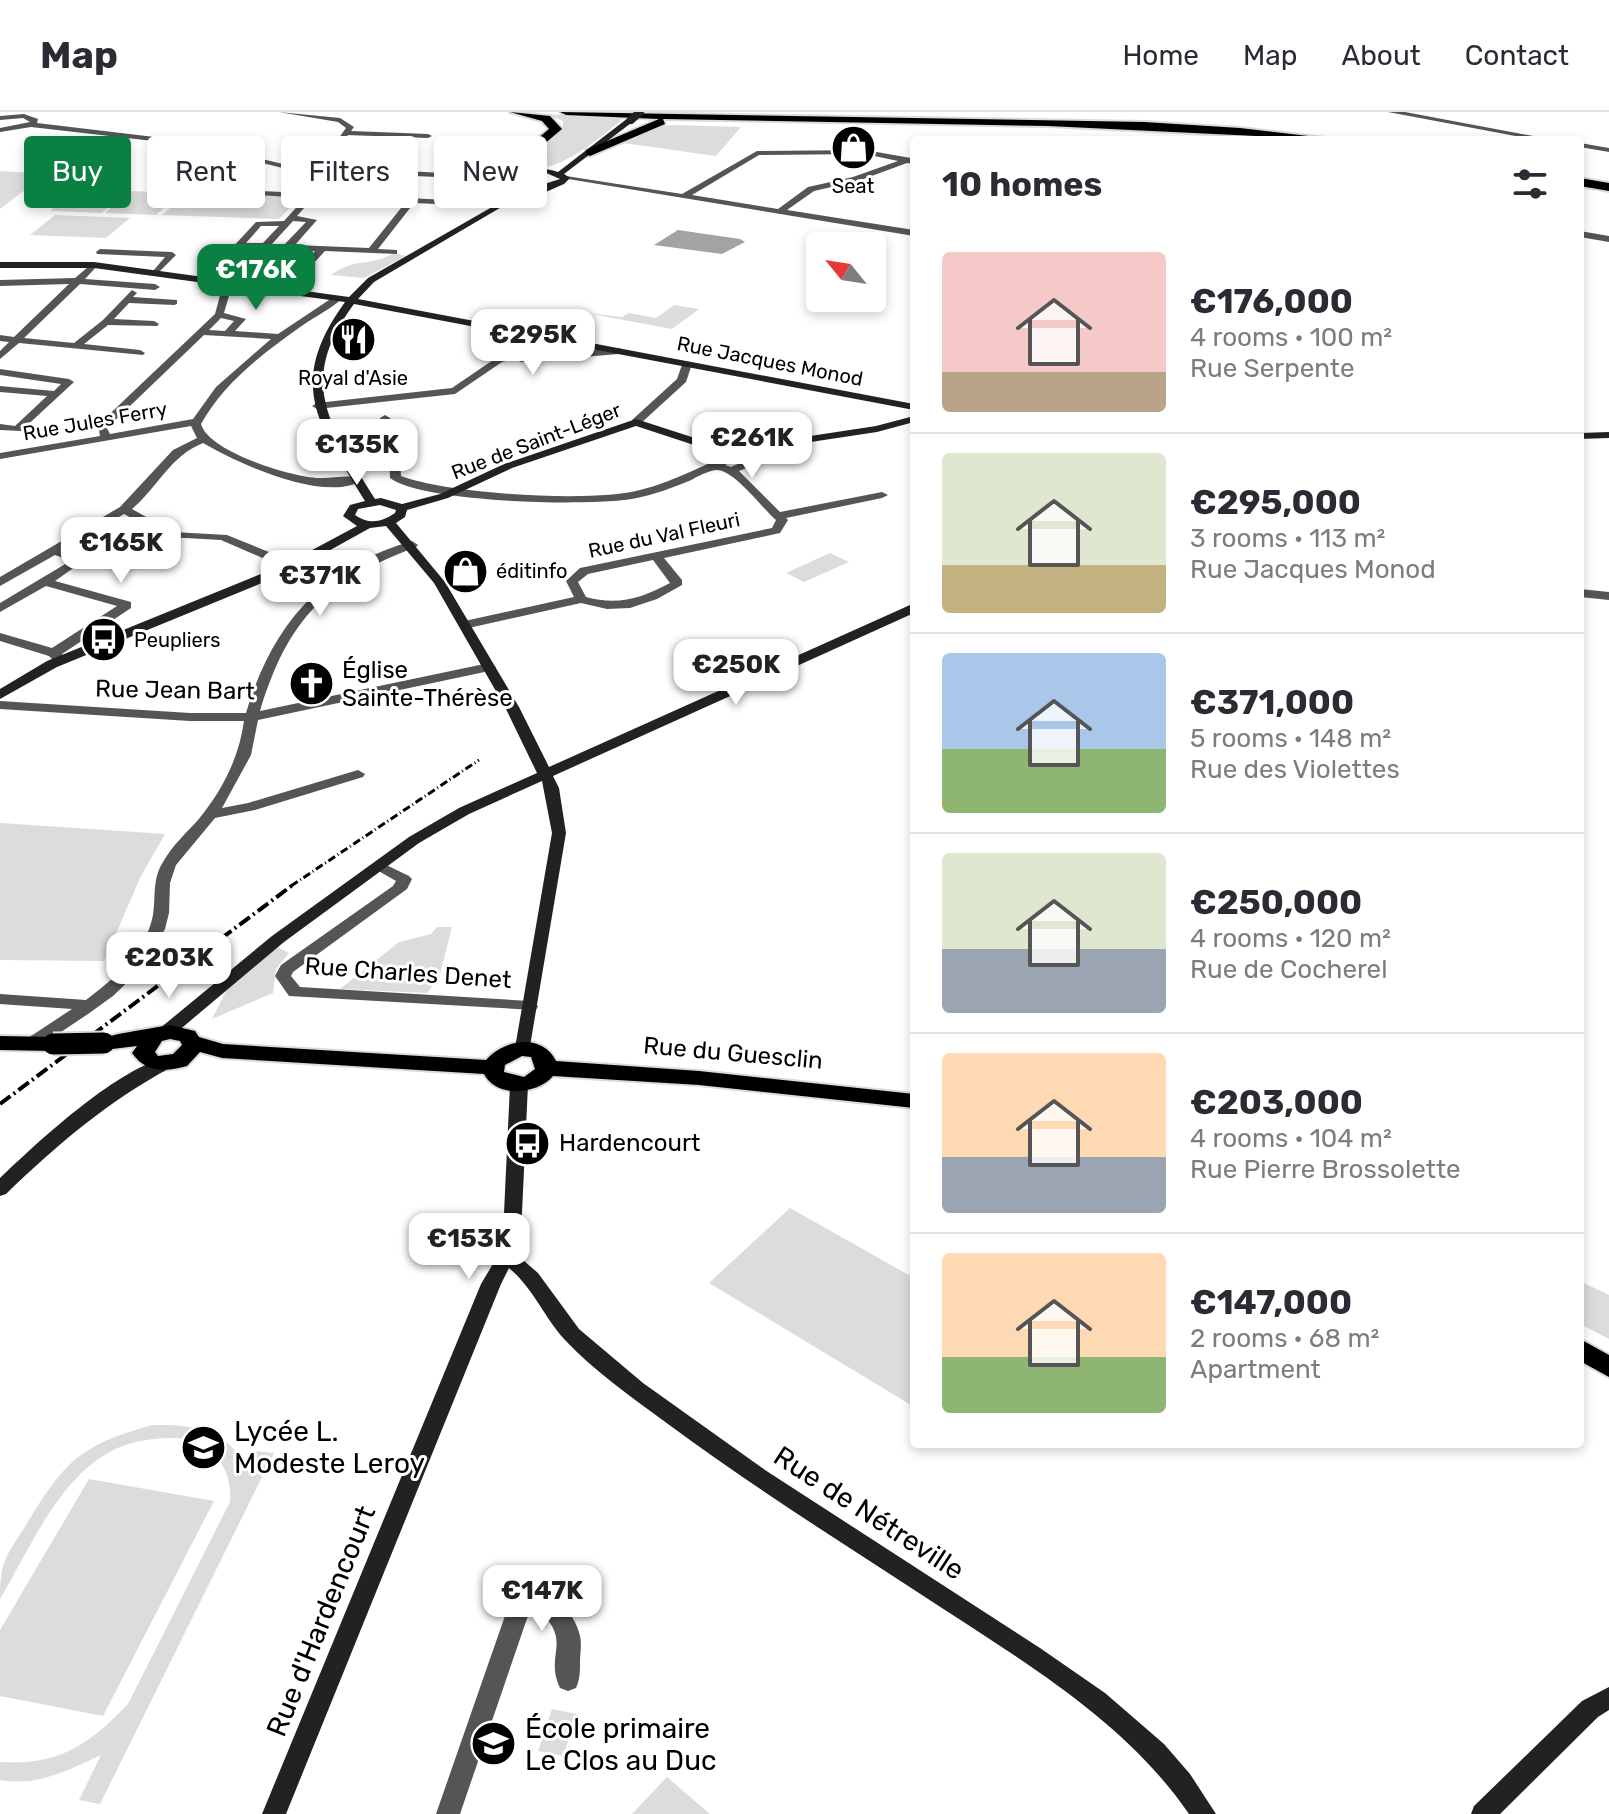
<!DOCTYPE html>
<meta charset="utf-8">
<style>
body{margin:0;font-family:Rubik,sans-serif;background:#f2f2f3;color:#2b2b33;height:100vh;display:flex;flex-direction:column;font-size:30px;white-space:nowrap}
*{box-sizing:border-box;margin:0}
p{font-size:26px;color:#7c7c81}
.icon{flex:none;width:44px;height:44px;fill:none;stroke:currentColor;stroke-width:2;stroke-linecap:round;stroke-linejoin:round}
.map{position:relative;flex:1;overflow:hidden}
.drawer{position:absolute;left:910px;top:24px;width:674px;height:1312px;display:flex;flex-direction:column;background:#fff;border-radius:8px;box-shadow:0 4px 12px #0003}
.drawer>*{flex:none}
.hud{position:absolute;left:24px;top:24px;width:760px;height:72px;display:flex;gap:16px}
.needle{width:52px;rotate:300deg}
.fabs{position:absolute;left:806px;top:120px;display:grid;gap:16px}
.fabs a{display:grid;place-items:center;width:80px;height:80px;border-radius:8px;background:#fff;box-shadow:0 4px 12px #0003;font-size:40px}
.price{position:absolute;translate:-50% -68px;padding:0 18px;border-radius:16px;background:#fff;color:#222;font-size:26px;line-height:52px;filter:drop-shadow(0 2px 4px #0008)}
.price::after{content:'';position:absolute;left:50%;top:48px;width:24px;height:18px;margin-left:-12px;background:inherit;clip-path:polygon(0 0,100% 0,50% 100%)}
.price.current{background:#0b8043;color:#fff}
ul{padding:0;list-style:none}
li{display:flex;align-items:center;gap:24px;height:200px;padding:0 32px}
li+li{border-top:2px solid #e1e1e2}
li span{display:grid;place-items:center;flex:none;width:224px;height:160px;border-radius:8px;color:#555}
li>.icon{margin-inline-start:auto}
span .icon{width:96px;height:96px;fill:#fffc;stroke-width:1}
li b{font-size:34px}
h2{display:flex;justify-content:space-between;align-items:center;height:96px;padding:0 32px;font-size:34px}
.pill{padding:0 28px;border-radius:8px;background:#fff;box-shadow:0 4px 12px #0003;font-size:28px;line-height:72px}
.pill.current{background:#0b8043;color:#fff}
header{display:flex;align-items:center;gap:48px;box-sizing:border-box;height:112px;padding:0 40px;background:#fff;border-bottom:2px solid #e1e1e2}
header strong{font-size:38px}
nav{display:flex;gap:44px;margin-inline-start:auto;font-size:28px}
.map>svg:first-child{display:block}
.green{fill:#dcdcdc}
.water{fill:#a3a3a3}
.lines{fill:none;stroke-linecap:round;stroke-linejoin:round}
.primary-casing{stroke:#dbdbdb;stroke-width:4}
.highway-casing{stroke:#dbdbdb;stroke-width:4}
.street{fill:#555;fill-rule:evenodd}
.secondary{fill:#222;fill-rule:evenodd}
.primary{fill:#000;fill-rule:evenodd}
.highway{fill:#000;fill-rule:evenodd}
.rail-far1{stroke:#000;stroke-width:3;stroke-dasharray:8 3 1 3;stroke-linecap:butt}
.rail{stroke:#000;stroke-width:4;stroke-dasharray:13 4 2 4;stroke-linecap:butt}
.primary-bridge-casing{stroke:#dbdbdb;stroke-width:25;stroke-linecap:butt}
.secondary-bridge{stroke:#222;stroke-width:8}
.primary-bridge{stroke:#000;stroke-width:21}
.labels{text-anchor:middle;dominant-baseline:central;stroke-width:6;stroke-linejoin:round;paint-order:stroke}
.far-poi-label{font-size:20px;fill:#000;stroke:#fff}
.far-street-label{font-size:20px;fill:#000;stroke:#fff}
.poi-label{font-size:24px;fill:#000;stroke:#fff;text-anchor:start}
.street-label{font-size:24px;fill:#000;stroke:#fff}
.near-poi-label{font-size:28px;fill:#000;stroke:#fff;text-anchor:start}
.near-street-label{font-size:28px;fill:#000;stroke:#fff}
</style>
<header>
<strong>Map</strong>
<nav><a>Home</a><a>Map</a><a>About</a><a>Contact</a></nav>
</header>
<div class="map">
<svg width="1609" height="1702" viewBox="0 0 1609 1702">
<rect width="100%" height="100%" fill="#fff"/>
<!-- green -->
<path class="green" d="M 546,2 L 618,6 L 621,9 C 595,29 564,57 531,57 L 526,47 L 563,18 L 563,9 Z
M 663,14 L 673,13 L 741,15 L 716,44 L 623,31 L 644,19 Z
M 0,59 L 133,67 L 120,74 L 34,71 L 0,97 Z
M 77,77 L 127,79 L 102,101 L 50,99 Z
M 130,79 L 180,81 L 156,103 L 105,101 Z
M 187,81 L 301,84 L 279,107 L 162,103 Z
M 55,103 L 130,106 L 106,126 L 30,123 Z
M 394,141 L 406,144 L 364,166 L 331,163 C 358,144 368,156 394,141 Z
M 674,193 L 699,197 L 672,217 L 586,201 L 622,205 L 629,201 L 656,206 Z
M 830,441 L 849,450 L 804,470 L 786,461 Z
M 0,711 L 165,722 L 141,764 L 104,849 L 0,848 Z
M 437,815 L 452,815 L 439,866 L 427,881 L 340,877 L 399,830 L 431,822 Z
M 277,835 L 289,841 L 276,857 L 273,881 L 212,907 L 230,871 Z
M 790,1096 L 914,1166 L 911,1293 L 709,1171 Z
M 1580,1169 L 1609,1183 L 1609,1227 L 1580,1212 Z
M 153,1313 C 191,1312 231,1317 245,1357 L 256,1339 L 274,1341 L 100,1692 L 79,1688 L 101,1643 C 69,1658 36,1675 0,1668 L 0,1650 C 58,1654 89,1633 128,1592 L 230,1390 C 232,1366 223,1346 202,1333 C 188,1325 170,1325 154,1327 C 71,1333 37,1425 0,1487 C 0,1448 6,1445 26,1413 C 64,1350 81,1332 153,1313 Z
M 89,1367 L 214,1389 L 103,1604 L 0,1584 L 0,1518 Z
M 552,1597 L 577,1602 L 563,1644 L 538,1639 Z
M 667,1665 L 710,1702 L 632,1702 Z"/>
<!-- water -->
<path class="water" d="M 678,118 L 740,127 L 745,130 L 722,142 L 654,133 Z"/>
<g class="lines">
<defs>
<path id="primary" d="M 170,913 L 195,919 L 199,925 L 223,932 L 486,948 C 504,927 542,921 556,949 L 699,959 L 914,982 L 914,996 L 699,973 L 553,964 C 537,983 496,986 484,962 L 222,946 L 200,940 L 187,954 C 165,960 146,961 132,941 L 137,934 L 104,938 L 93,931 C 100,923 155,916 170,913 ZM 170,927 L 180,929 L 182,933 L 173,942 L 158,944 L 155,940 L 162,929 ZM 522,944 L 531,945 L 535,957 L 524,965 L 504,960 L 505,953 Z
M 0,924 L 53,925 L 64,932 L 53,939 L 0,938 Z
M 1580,1227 L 1609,1243 L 1609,1265 L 1580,1249 Z"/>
<path id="highway" d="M 510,0 L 550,4 L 562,17 L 524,49 L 529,63 L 521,63 L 512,48 L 549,17 L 542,9 Z
M 560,0 L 1144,10 L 1240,16 L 1342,28 L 1048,14 L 663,7 L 665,12 L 590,44 L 586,42 L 586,38 L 659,7 L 566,3 Z
M 1580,66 L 1609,71 L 1609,79 L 1580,74 Z"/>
</defs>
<!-- primary casing -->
<use href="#primary" class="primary-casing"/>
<!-- highway casing -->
<use href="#highway" class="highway-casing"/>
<!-- street -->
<path class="street" d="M 279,0 L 340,6 L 354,15 L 351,19 L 428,22 L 432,24 L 428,26 L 348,23 L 326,55 L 483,63 L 520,71 L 516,73 L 483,67 L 323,60 L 315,81 L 502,91 L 506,93 L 502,95 L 414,91 L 378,137 L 397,138 L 397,142 L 325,139 L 286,181 L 283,180 L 283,176 L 315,139 L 267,137 L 231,177 L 224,201 L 246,207 L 235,219 L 278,222 L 335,184 L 343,186 C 332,196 318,203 306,211 C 266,239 225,269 201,312 C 209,340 291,365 319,366 C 332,367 352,361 363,368 C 326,392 237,351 203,331 C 170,344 158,375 132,397 L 173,420 L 227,423 L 296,451 L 296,457 L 288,457 L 221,428 L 167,425 L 124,402 L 63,438 L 76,442 L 79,452 L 55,469 L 131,490 L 131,496 L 62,542 L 66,547 L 65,550 L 55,550 L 49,544 L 0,529 L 0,521 L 52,536 L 117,494 L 46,474 L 0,500 L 0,491 L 67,451 L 66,447 L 55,443 L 0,474 L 0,465 L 120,395 L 173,338 L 197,326 L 191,314 L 0,347 L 0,341 L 100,324 L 98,313 L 215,202 L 222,176 L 258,136 L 242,136 L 211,169 L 205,169 L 205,165 L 256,110 L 284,109 L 305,86 L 241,82 L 238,78 L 307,81 L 315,60 L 291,58 L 188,33 L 31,15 L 0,20 L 0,16 L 30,10 L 23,6 L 0,8 L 0,4 L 24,2 L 38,7 L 37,11 L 188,29 L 291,54 L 318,55 L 346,16 L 338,10 ZM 313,86 L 405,91 L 369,136 L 295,133 L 317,108 L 297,104 ZM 293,109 L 306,110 L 285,132 L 272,132 ZM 261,114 L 279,114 L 263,131 L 246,131 ZM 221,206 L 234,209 L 225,219 L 209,218 ZM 204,223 L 271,227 L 216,275 L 193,307 L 110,322 L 107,316 Z
M 1388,0 L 1405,0 L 1554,28 L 1537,28 Z
M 1580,31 L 1609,36 L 1609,40 L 1580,35 Z
M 865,38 L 911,46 L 914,48 L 914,52 L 907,51 L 858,69 L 814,79 L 787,98 L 914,118 L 914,124 L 562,66 L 566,64 L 682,82 L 757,39 ZM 865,42 L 898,49 L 853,65 L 808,75 L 778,97 L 692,83 L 759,43 Z
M 1580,119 L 1609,124 L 1609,130 L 1580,125 Z
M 100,137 L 172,140 L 176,143 L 157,162 L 153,159 L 165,145 L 97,142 L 96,140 Z
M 94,150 L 98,153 L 85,167 L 155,172 L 160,175 L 155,178 L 80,172 L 24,226 L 74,231 L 103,208 L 132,178 L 137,181 L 133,185 L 177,188 L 177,192 L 174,193 L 129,191 L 114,207 L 154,209 L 159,212 L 157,214 L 108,213 L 84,232 L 140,238 L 145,241 L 143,243 L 19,231 L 0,247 L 0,239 L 9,230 L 0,229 L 0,223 L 14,225 L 69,172 L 0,174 L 0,168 L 75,166 Z
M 519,217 L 524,220 L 519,223 L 520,243 L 523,244 L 619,236 L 624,239 L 619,242 L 521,250 L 514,247 L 502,250 L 455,282 L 317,297 L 312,294 L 317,291 L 452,276 L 496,246 L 510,242 L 509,222 Z
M 683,250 L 692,252 L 686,270 L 640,312 L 632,312 L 632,308 L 677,267 Z
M 0,257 L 69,267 L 74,270 L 21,319 L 0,318 L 0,312 L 15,314 L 47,284 L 0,280 L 0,274 L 54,279 L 61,272 L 0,263 Z
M 385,303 L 390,306 L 399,335 L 401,364 C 448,382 593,391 640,378 C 677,369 709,349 744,338 L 752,345 L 749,355 L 739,359 L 780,400 L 882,380 L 888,383 L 882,386 L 786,406 L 788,408 L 780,421 L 664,446 L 682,468 L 682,473 L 657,487 L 630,496 L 607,497 L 581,491 L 464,517 L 460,516 L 460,510 L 574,485 L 566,469 L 580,456 L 772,416 L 776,408 C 763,397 734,358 717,358 C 709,358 697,365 689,369 C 672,376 655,382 637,386 C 595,395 423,391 390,366 L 389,335 L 380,306 ZM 741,346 L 740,351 L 731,355 L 725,353 ZM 653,448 L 670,471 C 642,486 618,494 586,485 L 578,470 L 588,462 Z
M 412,429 L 418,433 L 416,435 C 326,469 288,507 260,599 L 489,551 L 496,555 L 494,558 L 258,608 L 251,643 L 222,696 L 248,691 L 358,658 L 365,662 L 363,665 L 255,698 L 215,706 L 176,753 L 170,771 L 169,801 L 165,817 L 140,858 L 113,884 L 88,902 L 37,936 L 25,936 L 23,932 L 25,928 L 72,897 L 0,892 L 0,882 L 86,888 C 114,867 146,840 153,803 C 156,785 152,767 163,750 C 172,734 186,721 198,708 C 222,679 239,646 244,609 L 190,609 L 0,597 L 0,589 L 190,601 L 246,601 C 272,513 322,455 412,429 Z
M 1580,477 L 1609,480 L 1609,488 L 1580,485 Z
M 378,749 L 409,764 L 412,767 L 407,777 L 293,860 L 291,864 L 300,875 L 530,889 L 538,894 L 536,898 L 289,884 L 275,864 L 281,853 L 393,774 L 396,769 L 370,754 Z
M 521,1460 C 542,1468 576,1500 580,1524 C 582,1532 580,1542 580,1550 C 580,1560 580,1567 576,1576 L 568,1579 L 560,1576 C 543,1539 577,1530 532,1492 L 460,1702 L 436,1702 L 514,1478 L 510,1470 L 513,1463 Z"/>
<!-- secondary -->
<path class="secondary" d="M 628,6 L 635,8 L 564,62 L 570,66 L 564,72 L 516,93 L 510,93 L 510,90 L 374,170 L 358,187 L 914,292 L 914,298 L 354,192 C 295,271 331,315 375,387 L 381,386 L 402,392 L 440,382 L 504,352 L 636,307 L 701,328 L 744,338 L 784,328 L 876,314 L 914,304 L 914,310 L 877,320 L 784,334 L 744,344 L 694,333 L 636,314 L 512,356 L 448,386 L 407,398 L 405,405 L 396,411 L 445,470 L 519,595 L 549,655 L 910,493 L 914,492 L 914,501 L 553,664 L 559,676 L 566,721 L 529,940 L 523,942 L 515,936 L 552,721 L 542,669 L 469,702 L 419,731 L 284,830 L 171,925 L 159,925 L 157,921 L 159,917 L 272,824 L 409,725 L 459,696 L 537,661 L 505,595 L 434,471 L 386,414 L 370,416 L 296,457 L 57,555 L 0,587 L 0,577 L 47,549 L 288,451 L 357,414 L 343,404 L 350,393 L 365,389 C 319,313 285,273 345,190 L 94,156 L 0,156 L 0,150 L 94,150 L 349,185 L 368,166 L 499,91 L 517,73 L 510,68 C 522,55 541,54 558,60 ZM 544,60 L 560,67 L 541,73 L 519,68 L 523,63 ZM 523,75 L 534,77 L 510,89 ZM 380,393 L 396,398 L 395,401 C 382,410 369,413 355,403 L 358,397 Z
M 1609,320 L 1609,326 L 1580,327 L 1580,321 Z
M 164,946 L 170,948 L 173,952 L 170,956 C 108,989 57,1033 6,1082 L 0,1084 L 0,1066 C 39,1029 113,960 164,946 Z
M 519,967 L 525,969 L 528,973 L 522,1101 L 516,1142 L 538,1161 L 579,1217 L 643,1271 L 765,1358 L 1040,1536 L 1105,1581 L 1164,1632 L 1190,1662 L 1216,1702 L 1189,1702 C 1128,1613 1034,1556 945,1498 C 852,1437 757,1378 668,1312 C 633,1286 595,1260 565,1228 C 544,1205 533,1176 509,1156 L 501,1172 L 286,1702 L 262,1702 L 481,1172 L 497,1145 L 504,1101 L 510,973 L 513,969 Z
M 1609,1575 L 1609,1598 L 1598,1605 L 1500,1702 L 1471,1702 L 1474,1694 L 1582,1589 Z"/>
<!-- primary -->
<use href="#primary" class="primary"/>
<!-- highway -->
<use href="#highway" class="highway"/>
<!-- rail-far1 -->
<path class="rail-far1" d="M 291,774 L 479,648"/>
<!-- rail -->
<path class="rail" d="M 0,992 L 294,772"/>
<defs>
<path id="primary-bridge" d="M 53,932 L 104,931"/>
</defs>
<!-- primary-bridge casing -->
<use href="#primary-bridge" class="primary-bridge-casing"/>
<!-- secondary-bridge -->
<path class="secondary-bridge" d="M 631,8 L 640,0"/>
<!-- primary-bridge -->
<use href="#primary-bridge" class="primary-bridge"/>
</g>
<!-- icons -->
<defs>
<symbol id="shop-disc" viewBox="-11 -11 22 22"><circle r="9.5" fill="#000" stroke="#fff"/><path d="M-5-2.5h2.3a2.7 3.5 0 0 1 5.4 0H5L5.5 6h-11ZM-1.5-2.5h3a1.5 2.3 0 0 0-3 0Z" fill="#fff"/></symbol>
<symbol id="restaurant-disc" viewBox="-11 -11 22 22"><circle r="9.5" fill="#000" stroke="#fff"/><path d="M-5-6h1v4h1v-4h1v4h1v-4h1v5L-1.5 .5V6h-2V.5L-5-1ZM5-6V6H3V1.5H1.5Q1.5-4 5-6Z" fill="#fff"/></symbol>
<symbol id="bus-disc" viewBox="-11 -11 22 22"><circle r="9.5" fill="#000" stroke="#fff"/><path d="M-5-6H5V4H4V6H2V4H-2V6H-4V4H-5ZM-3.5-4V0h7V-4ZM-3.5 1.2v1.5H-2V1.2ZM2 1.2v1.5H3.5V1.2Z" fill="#fff"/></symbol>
<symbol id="church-disc" viewBox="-11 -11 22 22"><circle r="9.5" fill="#000" stroke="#fff"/><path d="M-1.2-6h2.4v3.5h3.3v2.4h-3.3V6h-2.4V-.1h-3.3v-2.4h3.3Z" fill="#fff"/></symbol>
<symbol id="school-disc" viewBox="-11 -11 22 22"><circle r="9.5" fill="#000" stroke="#fff"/><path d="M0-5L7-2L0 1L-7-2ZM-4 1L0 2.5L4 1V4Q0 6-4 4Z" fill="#fff"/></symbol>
</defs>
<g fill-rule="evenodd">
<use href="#shop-disc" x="828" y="10" width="51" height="51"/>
<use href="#restaurant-disc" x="328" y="202" width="51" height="51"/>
<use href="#shop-disc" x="440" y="434" width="51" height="51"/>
<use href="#bus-disc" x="78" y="502" width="51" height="51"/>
<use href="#church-disc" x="286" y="546" width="51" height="51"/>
<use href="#bus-disc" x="502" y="1006" width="51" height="51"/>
<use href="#school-disc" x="178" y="1310" width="51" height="51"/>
<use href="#school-disc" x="468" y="1606" width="51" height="51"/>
</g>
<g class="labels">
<!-- far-poi labels -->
<g class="far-poi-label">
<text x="853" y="74">Seat</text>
<text x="353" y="266">Royal d'Asie</text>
<text x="496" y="459" text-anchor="start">éditinfo</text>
<text x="134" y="528" text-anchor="start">Peupliers</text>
</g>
<!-- far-street labels -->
<g class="far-street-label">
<text transform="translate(770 249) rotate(11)">Rue Jacques Monod</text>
<text transform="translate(95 309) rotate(-10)">Rue Jules Ferry</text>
<text transform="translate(536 329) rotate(-21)">Rue de Saint-Léger</text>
<text transform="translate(664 423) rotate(-12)">Rue du Val Fleuri</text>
</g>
<!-- poi labels -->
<g class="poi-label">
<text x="342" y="558">Église<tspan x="342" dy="28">Sainte-Thérèse</tspan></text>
<text x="559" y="1031">Hardencourt</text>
</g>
<!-- street labels -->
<g class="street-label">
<text transform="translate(175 578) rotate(1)">Rue Jean Bart</text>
<text transform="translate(408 861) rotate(4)">Rue Charles Denet</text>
<text transform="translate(733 941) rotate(5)">Rue du Guesclin</text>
</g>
<!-- near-poi labels -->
<g class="near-poi-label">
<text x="234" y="1319">Lycée L.<tspan x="234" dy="32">Modeste Leroy</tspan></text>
<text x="525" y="1616">École primaire<tspan x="525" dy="32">Le Clos au Duc</tspan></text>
</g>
<!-- near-street labels -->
<g class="near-street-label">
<text transform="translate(869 1401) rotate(33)">Rue de Nétreville</text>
<text transform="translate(321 1509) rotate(-68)">Rue d'Hardencourt</text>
</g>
</g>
</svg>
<div class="fabs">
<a><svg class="needle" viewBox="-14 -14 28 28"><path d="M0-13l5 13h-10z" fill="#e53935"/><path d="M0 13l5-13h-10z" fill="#7c7c81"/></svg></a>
</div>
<b class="price current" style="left:256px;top:200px">€176K</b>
<b class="price" style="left:533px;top:265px">€295K</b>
<b class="price" style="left:752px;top:368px">€261K</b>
<b class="price" style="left:357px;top:375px">€135K</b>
<b class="price" style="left:121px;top:473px">€165K</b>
<b class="price" style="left:320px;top:506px">€371K</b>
<b class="price" style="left:736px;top:595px">€250K</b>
<b class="price" style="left:169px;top:888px">€203K</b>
<b class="price" style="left:469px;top:1169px">€153K</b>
<b class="price" style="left:542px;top:1521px">€147K</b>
<div class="hud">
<a class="pill current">Buy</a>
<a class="pill">Rent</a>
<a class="pill">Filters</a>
<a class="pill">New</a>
</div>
<section class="drawer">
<h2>10 homes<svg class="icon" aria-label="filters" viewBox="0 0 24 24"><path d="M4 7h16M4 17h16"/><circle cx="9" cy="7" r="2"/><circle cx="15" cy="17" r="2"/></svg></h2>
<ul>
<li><span style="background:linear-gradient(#f6c9c9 75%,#b9a48a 0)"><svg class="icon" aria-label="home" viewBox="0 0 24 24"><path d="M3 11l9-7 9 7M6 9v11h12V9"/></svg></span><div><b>€176,000</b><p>4 rooms · 100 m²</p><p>Rue Serpente</p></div></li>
<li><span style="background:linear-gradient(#dfe7d0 70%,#c2b280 0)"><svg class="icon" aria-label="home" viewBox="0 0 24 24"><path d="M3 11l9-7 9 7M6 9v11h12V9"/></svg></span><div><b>€295,000</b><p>3 rooms · 113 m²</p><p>Rue Jacques Monod</p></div></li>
<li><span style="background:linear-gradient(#a9c7e8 60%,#8fb573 0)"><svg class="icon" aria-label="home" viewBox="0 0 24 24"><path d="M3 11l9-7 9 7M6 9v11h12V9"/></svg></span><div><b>€371,000</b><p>5 rooms · 148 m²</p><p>Rue des Violettes</p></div></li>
<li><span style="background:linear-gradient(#dfe7d0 60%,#9aa5b1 0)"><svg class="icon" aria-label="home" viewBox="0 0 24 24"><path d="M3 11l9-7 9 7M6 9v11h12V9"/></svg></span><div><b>€250,000</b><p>4 rooms · 120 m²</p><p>Rue de Cocherel</p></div></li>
<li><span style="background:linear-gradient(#ffd9b3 65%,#9aa5b1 0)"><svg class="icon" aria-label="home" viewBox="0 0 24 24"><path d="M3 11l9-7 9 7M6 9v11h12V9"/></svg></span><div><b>€203,000</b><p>4 rooms · 104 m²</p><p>Rue Pierre Brossolette</p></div></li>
<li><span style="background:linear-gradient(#ffd9b3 65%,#8fb573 0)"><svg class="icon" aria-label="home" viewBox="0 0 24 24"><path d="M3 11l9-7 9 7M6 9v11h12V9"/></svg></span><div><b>€147,000</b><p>2 rooms · 68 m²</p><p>Apartment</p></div></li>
</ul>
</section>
</div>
